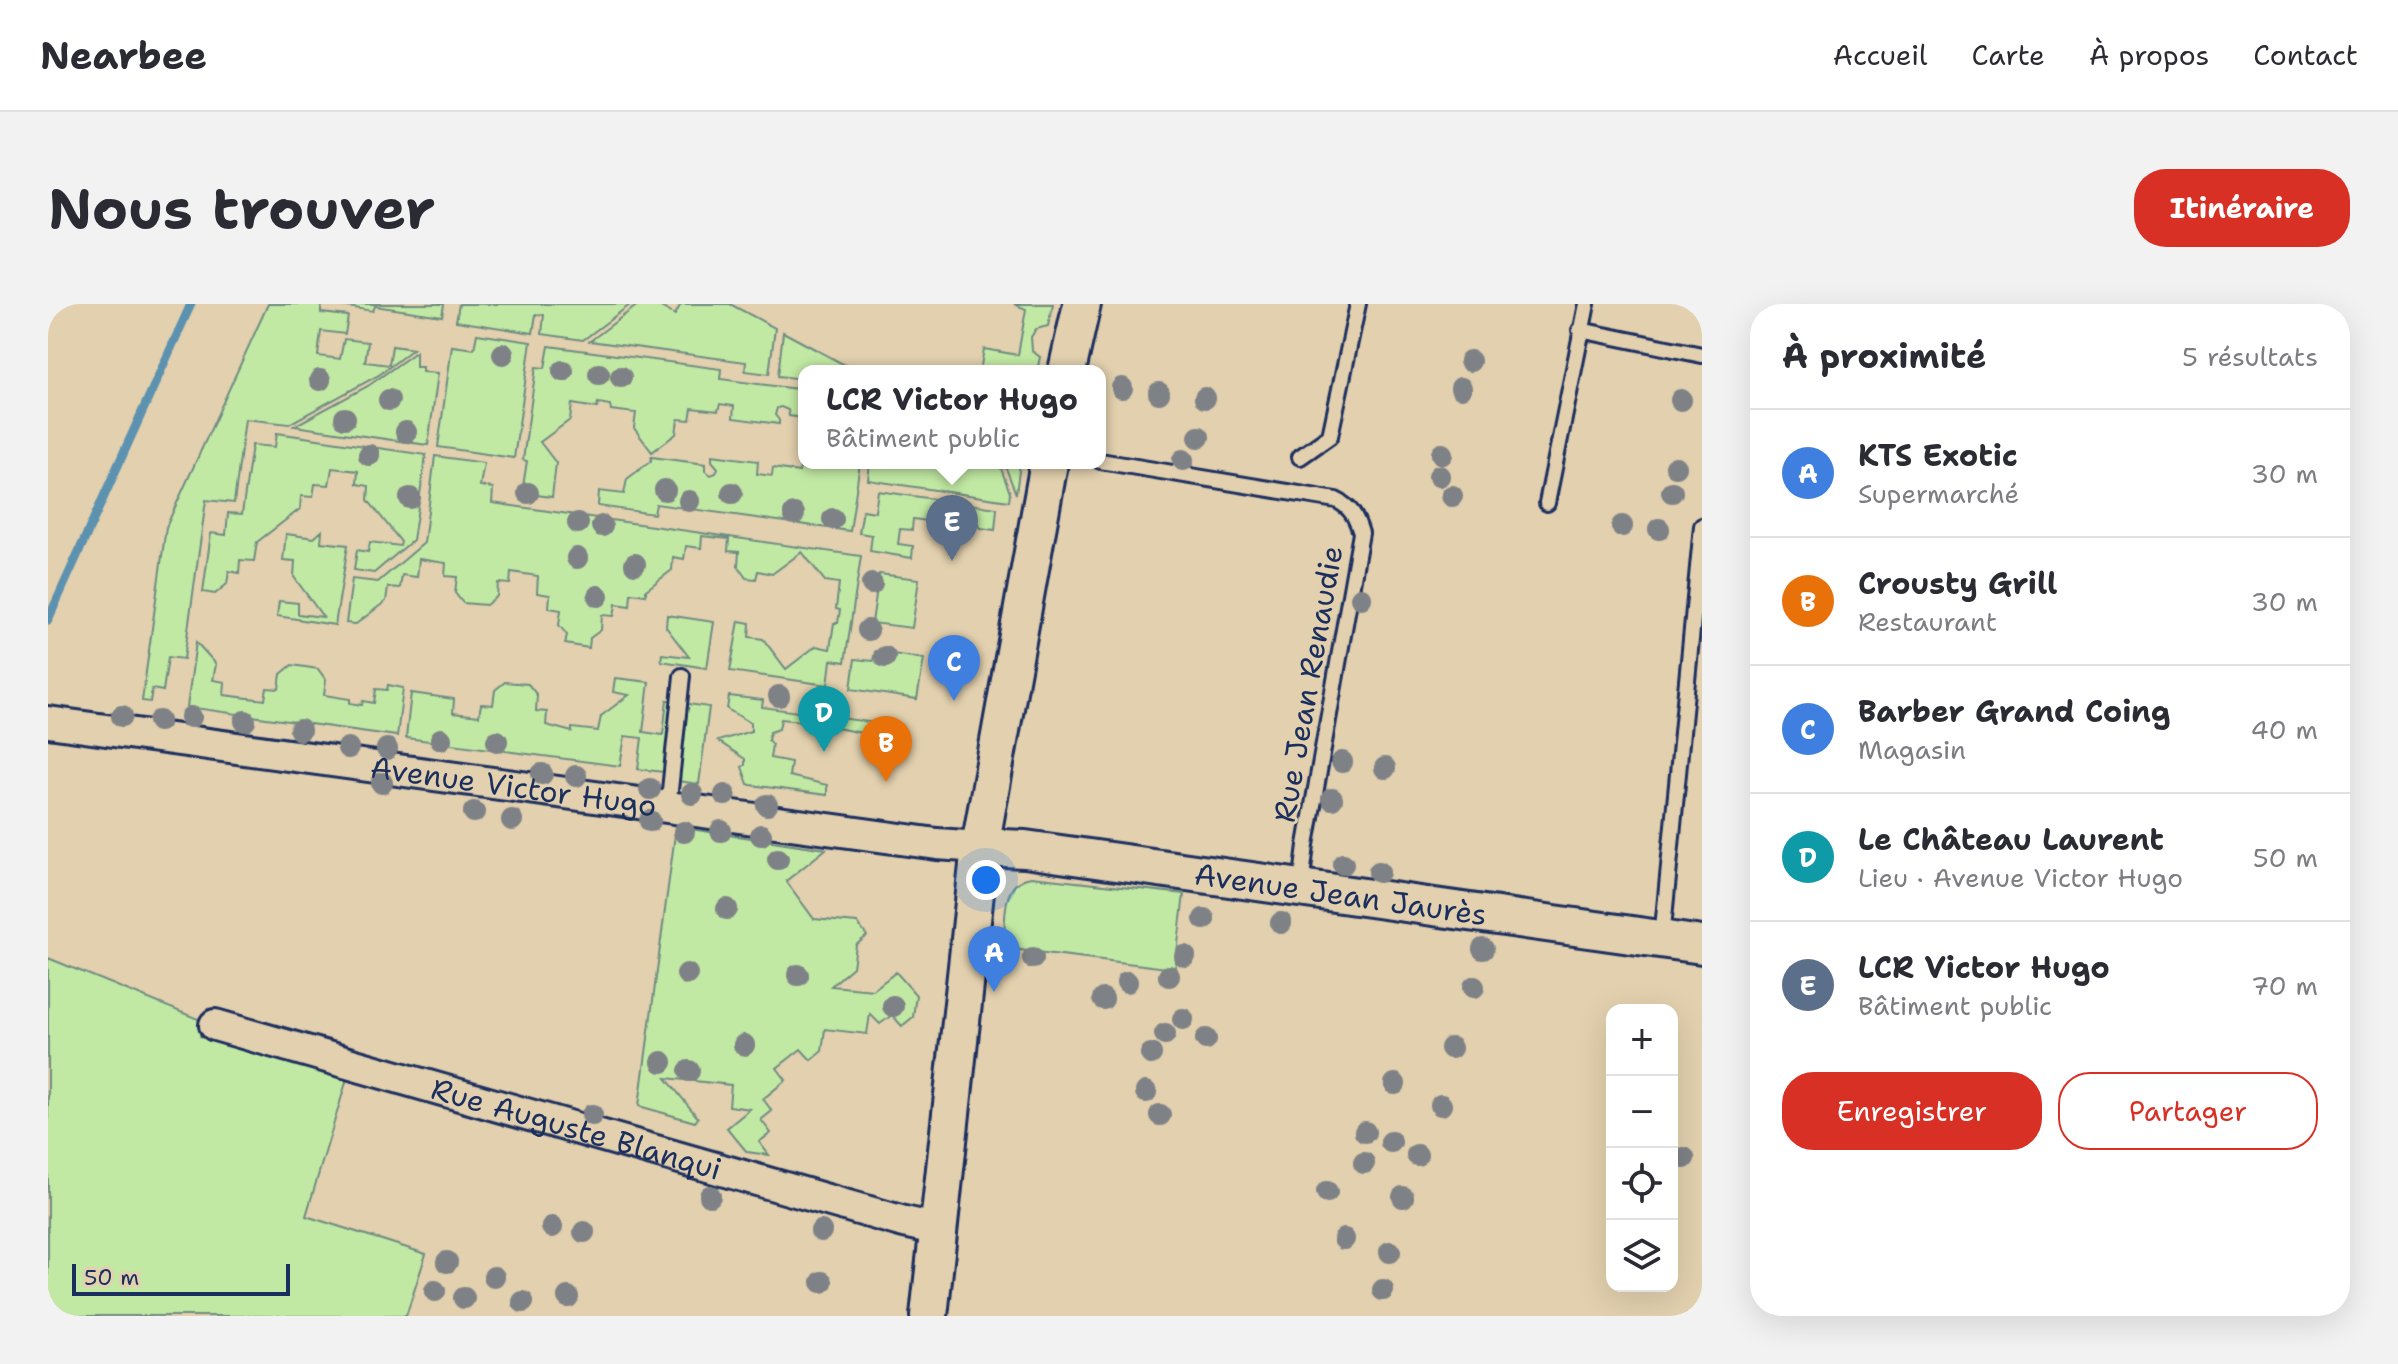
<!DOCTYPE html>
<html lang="fr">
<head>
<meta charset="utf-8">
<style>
	:root { --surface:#fff; --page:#f2f2f3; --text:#2b2b33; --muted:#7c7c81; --line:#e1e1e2; --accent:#d93025 }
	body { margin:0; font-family:"Shantell Sans",sans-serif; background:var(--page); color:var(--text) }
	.controls { position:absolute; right:24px; bottom:24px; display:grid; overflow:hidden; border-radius:16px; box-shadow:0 8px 32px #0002 }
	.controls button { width:72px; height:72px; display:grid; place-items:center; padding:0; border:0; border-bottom:2px solid var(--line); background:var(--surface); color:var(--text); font:40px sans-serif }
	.scale { position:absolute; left:24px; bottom:20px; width:218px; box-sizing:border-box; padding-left:8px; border:4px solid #1b2f5e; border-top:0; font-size:22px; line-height:28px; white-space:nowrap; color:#1b2f5e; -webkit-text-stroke:6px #e2d0ae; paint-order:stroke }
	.you { position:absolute; left:938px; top:576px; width:28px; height:28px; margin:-20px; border:6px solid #fff; border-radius:50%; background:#1a73e8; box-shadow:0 0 0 12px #1a73e833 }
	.badge { display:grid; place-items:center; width:52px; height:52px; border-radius:50%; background:var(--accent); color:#fff; font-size:26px; font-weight:700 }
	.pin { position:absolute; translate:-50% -66px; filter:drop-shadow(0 2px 4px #0008) }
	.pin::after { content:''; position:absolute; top:42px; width:28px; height:24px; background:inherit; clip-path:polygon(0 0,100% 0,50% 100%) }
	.popup { position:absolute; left:750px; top:61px; width:308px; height:104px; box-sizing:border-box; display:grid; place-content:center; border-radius:16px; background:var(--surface); filter:drop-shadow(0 2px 6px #0005); font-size:26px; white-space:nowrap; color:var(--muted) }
	.popup b { font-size:30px; color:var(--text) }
	.popup::after { content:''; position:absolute; left:50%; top:100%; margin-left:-16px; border:16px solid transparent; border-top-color:var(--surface) }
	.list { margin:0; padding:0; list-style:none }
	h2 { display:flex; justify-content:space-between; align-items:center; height:104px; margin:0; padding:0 32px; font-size:34px }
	h2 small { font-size:26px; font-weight:400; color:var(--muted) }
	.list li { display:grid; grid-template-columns:52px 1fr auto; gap:24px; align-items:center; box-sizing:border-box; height:128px; padding:0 32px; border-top:2px solid var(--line) }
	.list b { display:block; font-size:30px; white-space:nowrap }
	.list p { margin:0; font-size:26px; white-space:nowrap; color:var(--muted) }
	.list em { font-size:26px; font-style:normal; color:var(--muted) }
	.actions { display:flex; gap:16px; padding:24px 32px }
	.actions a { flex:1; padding:18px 0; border:2px solid var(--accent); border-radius:32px; text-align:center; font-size:28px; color:var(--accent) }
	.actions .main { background:var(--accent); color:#fff }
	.icon { flex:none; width:44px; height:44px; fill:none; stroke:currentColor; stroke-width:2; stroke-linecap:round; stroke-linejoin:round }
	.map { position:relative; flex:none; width:1654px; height:1012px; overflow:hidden; border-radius:32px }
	header { display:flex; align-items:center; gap:48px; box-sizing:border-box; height:112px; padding:0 40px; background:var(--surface); border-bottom:2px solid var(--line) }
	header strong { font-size:38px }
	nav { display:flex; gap:44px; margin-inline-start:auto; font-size:28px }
	.intro { display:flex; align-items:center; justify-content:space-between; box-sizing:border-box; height:192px; padding:0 48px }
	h1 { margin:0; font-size:56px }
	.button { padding:20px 36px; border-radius:32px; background:var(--accent); color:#fff; font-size:28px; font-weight:700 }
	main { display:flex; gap:48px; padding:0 48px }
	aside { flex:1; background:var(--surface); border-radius:32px; box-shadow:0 8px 32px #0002 }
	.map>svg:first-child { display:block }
	.green { fill:#c2e9a4; stroke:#6e8c81; stroke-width:2 }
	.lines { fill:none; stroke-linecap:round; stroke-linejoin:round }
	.stream { stroke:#5c92b0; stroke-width:9 }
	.service-casing { stroke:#1b2f5e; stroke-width:20 }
	.minor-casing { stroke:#1b2f5e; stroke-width:36 }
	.tertiary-casing { stroke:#1b2f5e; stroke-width:42 }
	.service { stroke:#e2d0ae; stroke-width:14 }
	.minor { stroke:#e2d0ae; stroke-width:30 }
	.tertiary { stroke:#e2d0ae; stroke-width:36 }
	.tree { fill:#7e8286 }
	.labels { text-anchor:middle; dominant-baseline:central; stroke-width:6; stroke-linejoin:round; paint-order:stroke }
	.street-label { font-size:30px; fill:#1b2f5e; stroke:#e2d0ae }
</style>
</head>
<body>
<header>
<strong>Nearbee</strong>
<nav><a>Accueil</a><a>Carte</a><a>À propos</a><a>Contact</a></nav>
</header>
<div class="intro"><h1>Nous trouver</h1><a class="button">Itinéraire</a></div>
<main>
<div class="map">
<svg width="1654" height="1012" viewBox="0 0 1654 1012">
	<rect width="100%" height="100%" fill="#e2d0ae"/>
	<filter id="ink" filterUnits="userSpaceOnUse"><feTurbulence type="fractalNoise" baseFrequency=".0125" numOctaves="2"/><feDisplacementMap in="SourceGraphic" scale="16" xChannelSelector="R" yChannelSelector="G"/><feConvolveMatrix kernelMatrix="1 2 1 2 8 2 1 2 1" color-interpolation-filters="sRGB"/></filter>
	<g filter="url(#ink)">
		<path class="green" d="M220,0h53v9l27,3 -3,18 -24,-3 -3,25 22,3 4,-20 24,3 -3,20 24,3 3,-19 21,3 -34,26 -90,49 -44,-5 -11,84 -28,-3 -22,159 -16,-2 -5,34 -11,-2 -2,13 -8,-1 24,-174z
			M281,0h115l-2,12 -67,-10 -2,5z
			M411,0h172l-48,36 -41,-6 2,-19 -8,-1 -3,19 -77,-12z
			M591,0h23l-1,3 14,8 6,-11h49l45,24 -6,46 -24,-3 1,-9 -156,-21z
			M966,0h39l-5,22 -12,3 -5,8 1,14 8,6 -3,14h-57l4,-22 34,6 8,-46z
			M735,28l73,39h-52v8l-26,-3z
			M429,30l54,8 -17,116 -76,-11 14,-101 22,3z
			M501,42l172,23 -1,10 84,11v28l-15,-2 -1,-6 -7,-3 -4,1 -2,7 4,5v4l-46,-6 1,-12 -14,-2 -2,7 -26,-3 -2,12 -12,-1 -2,15 -24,18 -18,-24 2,-15 -25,-3 -1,-5 -12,-2 -1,5 -25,-4 -2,16 -30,22 16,21 -4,34 -30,-4 5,-32 -4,-1 13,-93 9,1z
			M368,48v15h6v5l16,1 -10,72 -134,-19 74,-40z
			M229,129l149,22 -13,85 -39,33 -20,-3 3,-20 11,2 2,-10 30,4 1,-4 -33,-42 1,-14 -12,-2 1,-13 -26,-3 -3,17 -14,-1 -2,13 -12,-1 -1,13 -43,33 -3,19 -14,-1 -1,13 -10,-2 -2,13 -12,10 -12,-2 8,-59 15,2 2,-22 14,1 10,-69 23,2z
			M664,151l46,6 -1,13 15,2 1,-8 26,4 3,-12 2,3h56l-10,68 -194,-27 -2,10 -56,-8 1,-15 25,3 3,-15 24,-18v-4l54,7v7l6,4 5,-2 2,-5 -6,-7z
			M387,152l49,7 -4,23 13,2 -1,15 369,53 -16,106 -14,-2 -3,25 -98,-14 9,-50 11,2 -1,14 14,2 23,30 30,-23 14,3 4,-26h4l2,-13 -4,-1 3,-26 -14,-2 -23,-29 -30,22 -14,-3 -2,8 -10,-1 -8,-12 1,-14 -11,-1 1,-12 -27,-3 -1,12 -15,-2 -2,13 -11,-2 -1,13 -26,20v5l-15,-2 -1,13 -14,-2 -2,12 -12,-1 -1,15 -11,8 -1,10 -24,-4 2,-9 -8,-10 2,-15 -12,-2 1,-13 -13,-2 1,-17 -27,-4 -1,12 -12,-1 -1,13 -11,9 -23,-2 -8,-10 2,-16 -12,-1 1,-13 -27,-4 -2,18 -15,-2 -2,13 -12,-1 -2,14 -30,23 -10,-1 6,-44 26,3 46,-39z
			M822,159h129l11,30 -1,8 -141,-21z
			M956,159h16l-4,31z
			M830,187l119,17 -2,22 -14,-2 -18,-23 -11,-2 -25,18 -14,-2 -1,11 -12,-1 -2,15 15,2 -1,12 -42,-7 2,-16 -13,-2 4,-23 12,2z
			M274,227l-1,11 27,3 -13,80 -58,-9 2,-15 19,2v11l25,3 -29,-40 1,-16 -12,-1 3,-26 28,4z
			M831,270l40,5 -7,49 -40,-5z
			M619,311l47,7 -7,46 -46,-7 1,-7 27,3 -23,-30z
			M148,338l20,22 -3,16 12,2 -1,13 41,5 2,-12 12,1 2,-15 11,-9 26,4 8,11 -2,15 26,4v4l12,2 1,-4 11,2 2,-14 11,1 1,-5 15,3 -6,48 -210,-29z
			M827,347l49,8 -7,40 -66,-10 4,-30 18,2z
			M567,374l34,4 -6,50 20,3 4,-35h5l-8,72 -26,-3 4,-31 -17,-2 -5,30 -214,-28 5,-45 43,6 -1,14 26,3 2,-12 12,1 2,-15 10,-8 23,2 9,11 -1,16 11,1 -1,13 26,7v-4l26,3 3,-15 28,-21 -16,-3z
			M681,392l34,4 -1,7 121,17 -2,13 -78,-16 -22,-2 -2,10 -9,3 -2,8 4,5 -2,13 21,4 -2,14 38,9v10l-76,-10 -3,-1 -6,-17 3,-2v-6l-27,-18 33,-10v-8l-24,-14z
			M640,400l21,3 -10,77 -21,-3z
			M628,523l150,22 -40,32 28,38 43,4 10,13 -11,9 -3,22 -22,19 42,4 23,-18 20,23 -3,22 -11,9 -10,-11 -12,9 -10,-10 -3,20 -42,-5 -3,22 -11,9 -10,-11 -24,19 9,12 -23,19 9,12 -11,9 10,13 -12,9 10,13 -22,-3 -20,-24 23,-19 -21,-3 2,-21 -65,-7 32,40 -3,4 -56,-16z
			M983,573l153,17 -9,75 -171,-21c2,-25 -5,-66 27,-71z
			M0,654l155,63 -3,15 147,43 -41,137 120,38 -20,62h-358z"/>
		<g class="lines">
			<path class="stream" d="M0,316l143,-316"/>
			<defs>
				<path id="service" d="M1532,26l122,25
					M1252,153l30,-21 28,-132
					M1052,157l236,39c15,7 20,17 25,33l-55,312 -5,41
					M1499,199l40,-199
					M620,505l14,-133
					M1614,635l40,-413"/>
				<g id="minor">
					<path id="s1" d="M0,418l889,122 43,3"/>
					<path id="s2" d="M167,721l689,197 36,8"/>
				</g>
				<g id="tertiary">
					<path d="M1019,67l15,-67"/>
					<path id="s3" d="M932,543l45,2 677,96"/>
					<path d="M881,1012l51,-469 69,-384"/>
				</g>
			</defs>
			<use href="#service" class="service-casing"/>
			<use href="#minor" class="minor-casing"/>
			<use href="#tertiary" class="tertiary-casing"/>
			<use href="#service" class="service"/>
			<use href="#minor" class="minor"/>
			<use href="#tertiary" class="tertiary"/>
		</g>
		<g class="tree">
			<circle cx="455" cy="50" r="11"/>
			<circle cx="1422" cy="57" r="11"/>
			<circle cx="515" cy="67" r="11"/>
			<circle cx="551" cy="70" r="11"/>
			<circle cx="573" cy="73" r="11"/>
			<circle cx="272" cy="76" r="11"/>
			<circle cx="1074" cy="84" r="11"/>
			<circle cx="1413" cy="84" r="11"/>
			<circle cx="1111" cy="89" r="11"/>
			<circle cx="1157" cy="94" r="11"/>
			<circle cx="341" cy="96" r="11"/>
			<circle cx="1633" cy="96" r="11"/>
			<circle cx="297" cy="114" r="11"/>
			<circle cx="358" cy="128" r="11"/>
			<circle cx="1151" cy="133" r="11"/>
			<circle cx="1394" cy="150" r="11"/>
			<circle cx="321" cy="151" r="11"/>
			<circle cx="1135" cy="156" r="11"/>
			<circle cx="1628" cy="163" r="11"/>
			<circle cx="1391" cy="172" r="11"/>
			<circle cx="617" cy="186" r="11"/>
			<circle cx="1624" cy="188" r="11"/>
			<circle cx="480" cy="189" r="11"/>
			<circle cx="684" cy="189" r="11"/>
			<circle cx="1404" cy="192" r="11"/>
			<circle cx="362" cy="194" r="11"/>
			<circle cx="641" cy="197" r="11"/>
			<circle cx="746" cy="210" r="11"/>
			<circle cx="785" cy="215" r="11"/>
			<circle cx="530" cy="219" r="11"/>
			<circle cx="554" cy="222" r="11"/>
			<circle cx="1574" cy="222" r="11"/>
			<circle cx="1611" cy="225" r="11"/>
			<circle cx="529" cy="254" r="11"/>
			<circle cx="587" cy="260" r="11"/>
			<circle cx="824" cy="280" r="11"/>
			<circle cx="550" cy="292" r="11"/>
			<circle cx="1313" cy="294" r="11"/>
			<circle cx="820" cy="326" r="11"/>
			<circle cx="837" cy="353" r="11"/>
			<circle cx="731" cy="392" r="11"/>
			<circle cx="74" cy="412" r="11"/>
			<circle cx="143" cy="413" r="11"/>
			<circle cx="111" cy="417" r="11"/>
			<circle cx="197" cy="417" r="11"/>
			<circle cx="252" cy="426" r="11"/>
			<circle cx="393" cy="435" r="11"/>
			<circle cx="449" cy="437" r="11"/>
			<circle cx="300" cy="444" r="11"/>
			<circle cx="339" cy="445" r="11"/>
			<circle cx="1294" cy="458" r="11"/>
			<circle cx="1337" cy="464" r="11"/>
			<circle cx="494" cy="470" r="11"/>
			<circle cx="528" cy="472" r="11"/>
			<circle cx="334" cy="479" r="11"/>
			<circle cx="602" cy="485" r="11"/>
			<circle cx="644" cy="490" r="11"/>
			<circle cx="677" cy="491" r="11"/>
			<circle cx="1284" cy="495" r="11"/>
			<circle cx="719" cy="501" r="11"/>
			<circle cx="426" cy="508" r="11"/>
			<circle cx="464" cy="516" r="11"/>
			<circle cx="602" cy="517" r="11"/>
			<circle cx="673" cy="527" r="11"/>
			<circle cx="636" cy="528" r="11"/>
			<circle cx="713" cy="531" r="11"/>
			<circle cx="730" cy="555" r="11"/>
			<circle cx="1295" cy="560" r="11"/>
			<circle cx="1331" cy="568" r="11"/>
			<circle cx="679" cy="605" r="11"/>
			<circle cx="1156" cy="615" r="11"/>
			<circle cx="1233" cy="619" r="11"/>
			<circle cx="1435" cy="645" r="11"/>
			<circle cx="1137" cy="652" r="11"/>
			<circle cx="985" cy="654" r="11"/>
			<circle cx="639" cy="670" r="11"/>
			<circle cx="750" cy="671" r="11"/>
			<circle cx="1121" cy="672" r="11"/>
			<circle cx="1079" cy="678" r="11"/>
			<circle cx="1426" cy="683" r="11"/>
			<circle cx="1055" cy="695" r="11"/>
			<circle cx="845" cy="702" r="11"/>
			<circle cx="1135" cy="715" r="11"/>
			<circle cx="1117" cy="730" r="11"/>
			<circle cx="1158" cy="735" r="11"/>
			<circle cx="696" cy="741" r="11"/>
			<circle cx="1403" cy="744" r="11"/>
			<circle cx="1103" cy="750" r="11"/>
			<circle cx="614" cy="758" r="11"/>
			<circle cx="641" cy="767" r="11"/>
			<circle cx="1347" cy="780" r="11"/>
			<circle cx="1098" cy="788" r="11"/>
			<circle cx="1393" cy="801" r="11"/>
			<circle cx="544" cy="811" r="11"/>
			<circle cx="1112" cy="811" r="11"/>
			<circle cx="1317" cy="828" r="11"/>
			<circle cx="1343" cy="838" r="11"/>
			<circle cx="1369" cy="851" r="11"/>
			<circle cx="1636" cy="854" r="11"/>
			<circle cx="1316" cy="859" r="11"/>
			<circle cx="1279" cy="888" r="11"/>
			<circle cx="662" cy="892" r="11"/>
			<circle cx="1355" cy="893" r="11"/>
			<circle cx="504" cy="923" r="11"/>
			<circle cx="773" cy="927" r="11"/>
			<circle cx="536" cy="928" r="11"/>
			<circle cx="1296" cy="935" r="11"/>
			<circle cx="1342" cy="948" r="11"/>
			<circle cx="399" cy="958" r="11"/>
			<circle cx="446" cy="973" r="11"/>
			<circle cx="774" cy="978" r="11"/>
			<circle cx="1335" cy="986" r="11"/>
			<circle cx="387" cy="987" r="11"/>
			<circle cx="520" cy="993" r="11"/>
			<circle cx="416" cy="994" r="11"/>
			<circle cx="475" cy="998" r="11"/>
		</g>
	</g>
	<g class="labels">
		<g class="street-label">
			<text transform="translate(1260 380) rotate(-80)">Rue Jean Renaudie</text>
			<text stroke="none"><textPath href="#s1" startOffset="470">Avenue Victor Hugo</textPath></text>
			<text stroke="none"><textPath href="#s3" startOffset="364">Avenue Jean Jaurès</textPath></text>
			<text stroke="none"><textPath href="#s2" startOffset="376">Rue Auguste Blanqui</textPath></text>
		</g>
	</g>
</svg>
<div class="controls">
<button>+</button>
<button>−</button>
<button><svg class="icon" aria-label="locate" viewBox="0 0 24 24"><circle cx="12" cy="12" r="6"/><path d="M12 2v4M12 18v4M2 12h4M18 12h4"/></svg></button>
<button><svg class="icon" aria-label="layers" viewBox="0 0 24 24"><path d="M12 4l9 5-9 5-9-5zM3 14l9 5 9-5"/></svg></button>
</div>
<div class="scale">50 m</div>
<div class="you"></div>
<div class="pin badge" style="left:946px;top:688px;background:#3f7fe0">A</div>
<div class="pin badge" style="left:838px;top:478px;background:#e8710a">B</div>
<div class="pin badge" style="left:906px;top:397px;background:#3f7fe0">C</div>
<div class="pin badge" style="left:776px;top:448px;background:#0f9aa8">D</div>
<div class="pin badge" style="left:904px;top:257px;background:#5c6f8a">E</div>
<div class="popup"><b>LCR Victor Hugo</b>Bâtiment public</div>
</div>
<aside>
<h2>À proximité<small>5 résultats</small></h2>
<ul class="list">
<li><span class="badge" style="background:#3f7fe0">A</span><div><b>KTS Exotic</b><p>Supermarché</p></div><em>30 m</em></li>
<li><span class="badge" style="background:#e8710a">B</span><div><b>Crousty Grill</b><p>Restaurant</p></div><em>30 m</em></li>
<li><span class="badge" style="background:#3f7fe0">C</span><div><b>Barber Grand Coing</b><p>Magasin</p></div><em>40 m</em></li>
<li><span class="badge" style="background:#0f9aa8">D</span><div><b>Le Château Laurent</b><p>Lieu · Avenue Victor Hugo</p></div><em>50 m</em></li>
<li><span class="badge" style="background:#5c6f8a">E</span><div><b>LCR Victor Hugo</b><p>Bâtiment public</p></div><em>70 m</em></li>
</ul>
<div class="actions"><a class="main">Enregistrer</a><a>Partager</a></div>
</aside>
</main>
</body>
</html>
